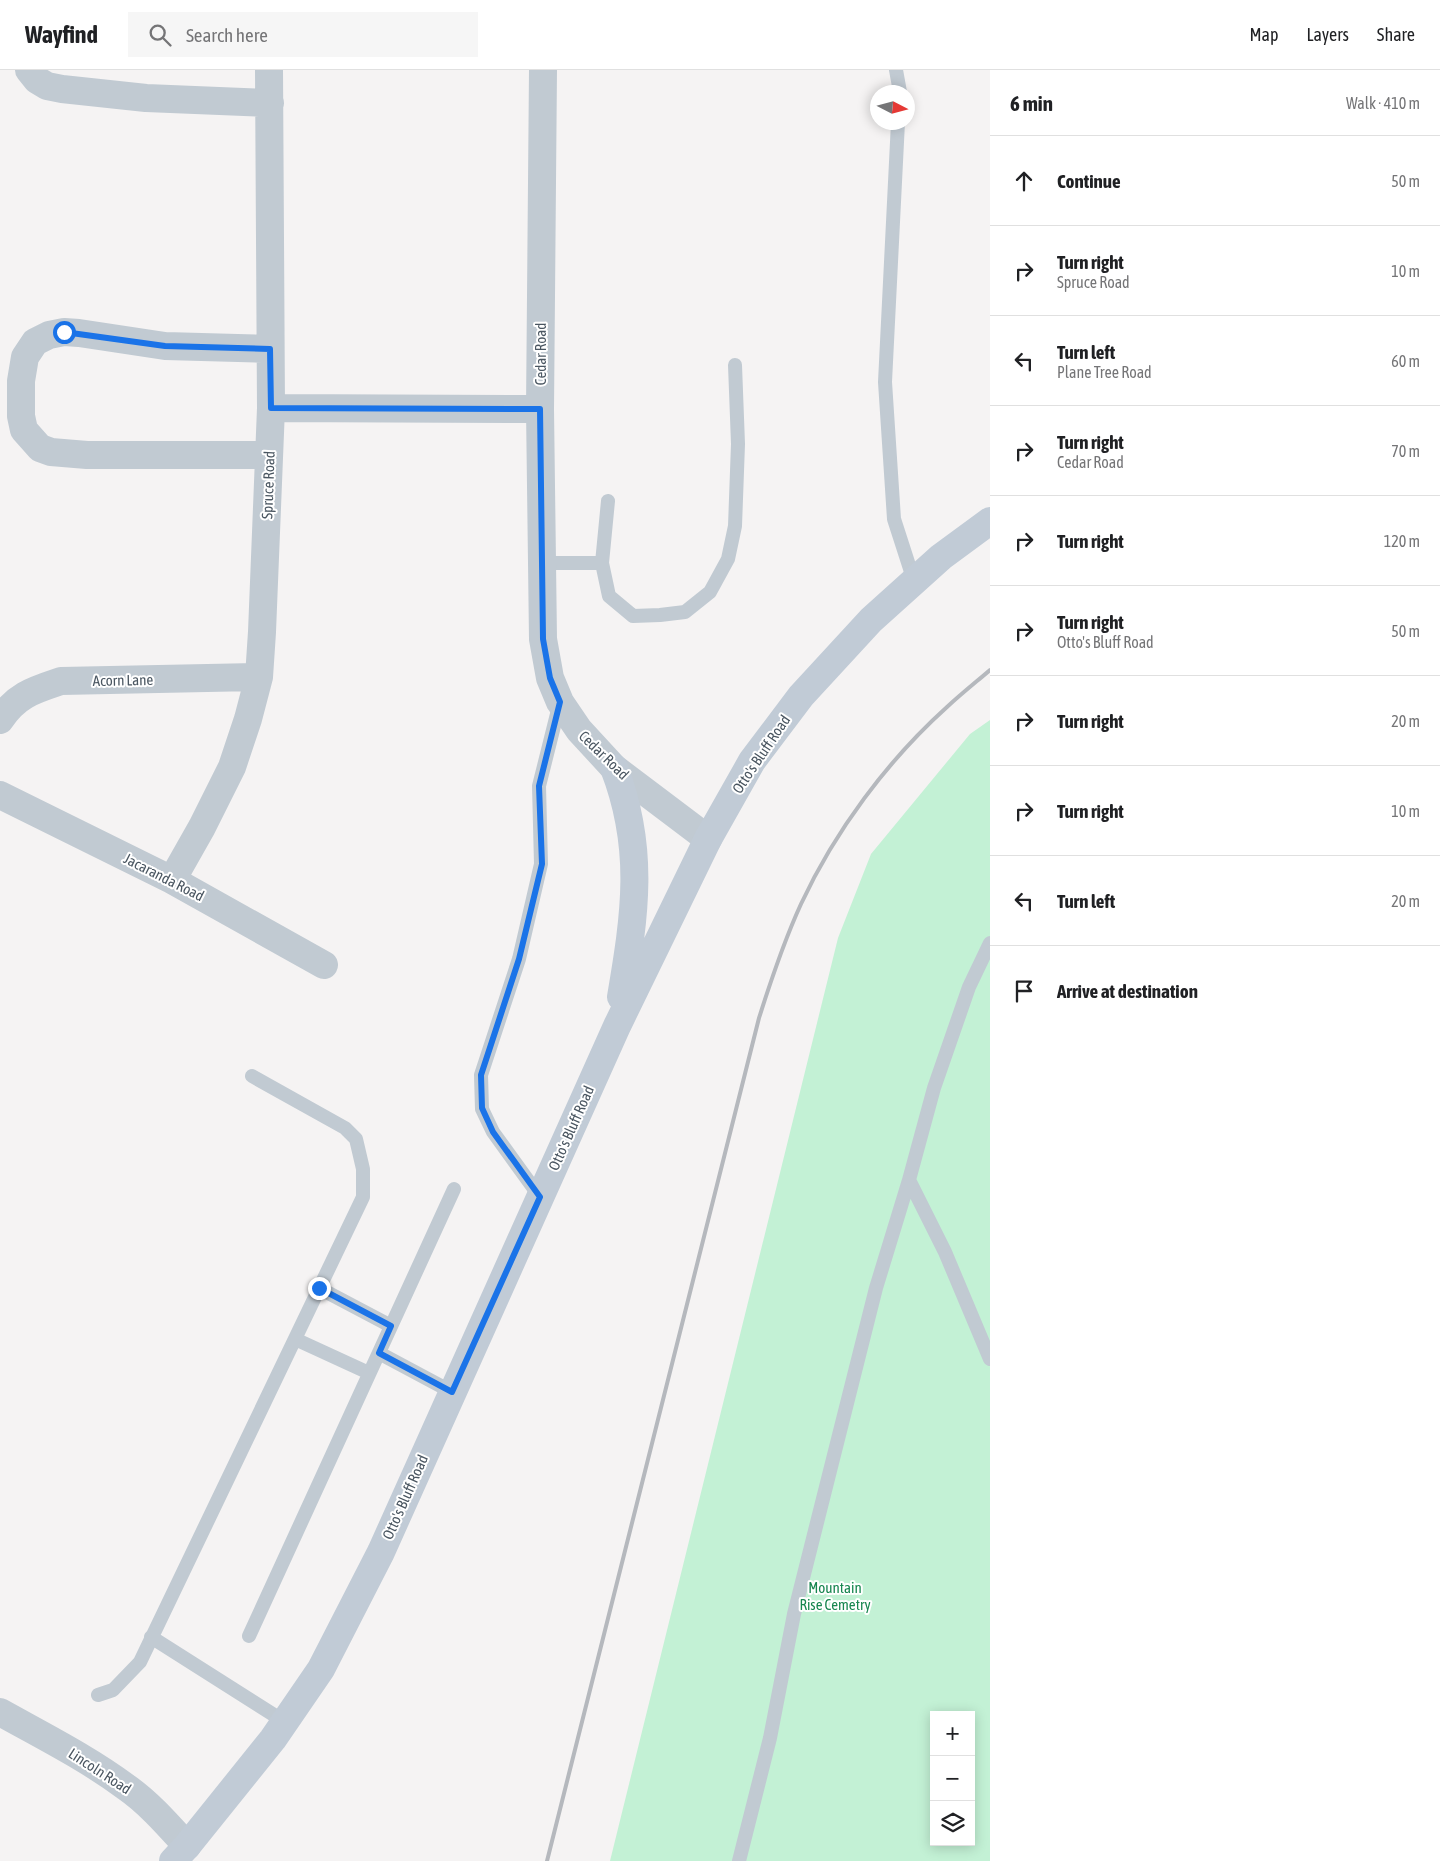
<!DOCTYPE html>
<html lang="en">
<head>
<meta charset="utf-8">
<style>
	:root { --surface:#fff; --page:#f6f6f6; --text:#202124; --muted:#757577; --line:#e0e0e0 }
	body { margin:0; font-family:"Asap Condensed",sans-serif; background:var(--page); color:var(--text) }
	.controls { position:absolute; right:15px; bottom:15px; display:grid; overflow:hidden; border-radius:0px; box-shadow:0 2px 12px #0003 }
	.controls button { width:45px; height:45px; display:grid; place-items:center; padding:0; border:0; border-bottom:1px solid var(--line); background:var(--surface); color:var(--text); font:25px sans-serif }
	.compass { position:absolute; left:870px; top:15px; width:45px; height:45px; border-radius:50%; background:var(--surface); box-shadow:0 2px 12px #0003; rotate:96deg }
	.stop { position:absolute; width:15px; height:15px; margin:-11px; border:4px solid #1a73e8; border-radius:50%; background:#fff }
	.stop.end { background:#1a73e8; border-color:#fff; box-shadow:0 1px 5px #0008 }
	.list { margin:0; padding:0; list-style:none }
	h2 { display:flex; justify-content:space-between; align-items:center; height:65px; margin:0; padding:0 20px; font-size:21px }
	h2 small { font-size:16px; font-weight:400; color:var(--muted) }
	.list li { display:grid; grid-template-columns:32px 1fr auto; gap:15px; align-items:center; box-sizing:border-box; height:90px; padding:0 20px; border-top:1px solid var(--line) }
	.list b { display:block; font-size:19px; white-space:nowrap }
	.list p { margin:0; font-size:16px; white-space:nowrap; color:var(--muted) }
	.list em { font-size:16px; font-style:normal; color:var(--muted) }
	.icon { flex:none; width:28px; height:28px; fill:none; stroke:currentColor; stroke-width:2; stroke-linecap:round; stroke-linejoin:round }
	.map { position:relative; flex:none; width:990px; height:1791px; overflow:hidden }
	header { display:flex; align-items:center; gap:30px; box-sizing:border-box; height:70px; padding:0 25px; background:var(--surface); border-bottom:1px solid var(--line) }
	header strong { font-size:24px }
	nav { display:flex; gap:28px; margin-inline-start:auto; font-size:18px }
	.search { width:350px; height:45px; background:var(--page); display:flex; align-items:center; gap:12px; box-sizing:border-box; padding:0 18px; border-radius:0px; color:var(--muted); font-size:19px }
	main { display:flex }
	aside { flex:1; background:var(--surface) }
	.map>svg:first-child { display:block }
	.green { fill:#c3f1d5; fill-rule:evenodd }
	.lines { fill:none; stroke-linecap:round; stroke-linejoin:round }
	.service { stroke:#c1cad2; stroke-width:14 }
	.minor { stroke:#c1cad2; stroke-width:28 }
	.secondary { stroke:#c1cbd6; stroke-width:28 }
	.rail { stroke:#b5b8bd; stroke-width:4 }
	.route { stroke:#1a73e8; stroke-width:6 }
	.labels { text-anchor:middle; dominant-baseline:central; stroke-width:4; stroke-linejoin:round; paint-order:stroke }
	.street-label { font-size:15px; fill:#4a5661; stroke:#fff }
	.park-label { font-size:15px; fill:#17864f; stroke:#fff }
</style>
</head>
<body>
<header>
<strong>Wayfind</strong>
<div class="search"><svg class="icon" aria-label="search" viewBox="0 0 24 24"><circle cx="10" cy="10" r="6"/><path d="M15 15l6 6"/></svg>Search here</div>
<nav><a>Map</a><a>Layers</a><a>Share</a></nav>
</header>
<main>
<div class="map">
<svg width="990" height="1791" viewBox="0 0 990 1791">
	<rect width="100%" height="100%" fill="#f5f3f3"/>
	<path class="green" d="M990,650v1141h-380l228,-923 33,-84 99,-120zM934,1645h37v127h-37z"/>
	<g class="lines">
		<path class="service" d="M896,0l4,22
			M898,52l-13,260 9,137 20,62
			M608,431l-6,62 7,33 24,20 27,-1 25,-3 25,-20 18,-33 7,-33 3,-82 -3,-79
			M542,493h60
			M909,1110l36,72 45,107
			M540,1127l-47,-65 -11,-23 -1,-34 38,-116 22,-95 -2,-78 21,-84
			M319,1218l72,38
			M295,1269l74,34
			M379,1283l73,39
			M249,1566l205,-447
			M151,1567l134,85
			M98,1625l15,-5 27,-28 223,-465v-28l-7,-30 -11,-11 -93,-52
			M739,1791l31,-123 24,-124 82,-326 33,-108 25,-92 35,-101 21,-44"/>
		<path class="minor" d="M29,0l8,10 10,6 15,3 84,9 124,5
			M543,0l-3,339 3,230 7,39 10,24 19,28 35,38 94,71
			M271,338l269,1
			M268,385h-181l-36,-3 -11,-4 -16,-18 -3,-14v-35l4,-24 10,-15 14,-7 15,-3 15,1 86,13 105,3
			M0,650c16,-25 34,-30 61,-39l198,-4
			M0,725l172,85 152,85
			M172,810l30,-53 30,-60 16,-48 11,-42 3,-45 9,-224 -2,-338
			M0,1642c43,24 87,46 126,75 23,16 42,38 61,59"/>
		<path class="secondary" d="M614,698c31,80 21,147 7,229
			M173,1791l14,-15 86,-107 48,-70 60,-117 236,-526 91,-187 44,-78 49,-65 70,-76 70,-63 49,-36"/>
		<path class="rail" d="M547,1791l212,-843c12,-38 25,-77 42,-114 34,-73 86,-143 146,-197 14,-13 29,-25 43,-37"/>
	</g>
	<g class="lines">
		<path class="route" d="M64,262l101,14 105,3 1,59 269,1 3,230 7,39 10,24 -21,84 3,78 -23,95 -38,116 1,33 11,24 47,65 -88,195 -73,-39 12,-27 -72,-38"/>
	</g>
	<g class="labels">
		<g class="street-label">
			<text transform="translate(540 284) rotate(-90)">Cedar Road</text>
			<text transform="translate(268 415) rotate(-88)">Spruce Road</text>
			<text transform="translate(123 610) rotate(-1)">Acorn Lane</text>
			<text transform="translate(761 684) rotate(-56)">Otto's Bluff Road</text>
			<text transform="translate(604 685) rotate(44)">Cedar Road</text>
			<text transform="translate(164 807) rotate(27)">Jacaranda Road</text>
			<text transform="translate(571 1058) rotate(-66)">Otto's Bluff Road</text>
			<text transform="translate(405 1427) rotate(-66)">Otto's Bluff Road</text>
			<text transform="translate(100 1701) rotate(33)">Lincoln Road</text>
		</g>
		<g class="park-label">
			<text x="835" y="1517">Mountain<tspan x="835" dy="17">Rise Cemetry</tspan></text>
		</g>
	</g>
</svg>
<div class="controls">
<button>+</button>
<button>−</button>
<button><svg class="icon" aria-label="layers" viewBox="0 0 24 24"><path d="M12 4l9 5-9 5-9-5zM3 14l9 5 9-5"/></svg></button>
</div>
<svg class="compass" viewBox="-18 -18 36 36"><path d="M0-13l5 13h-10z" fill="#e53935"/><path d="M0 13l5-13h-10z" fill="#757577"/></svg>
<div class="stop" style="left:64px;top:262px"></div>
<div class="stop end" style="left:319px;top:1218px"></div>
</div>
<aside>
<h2>6 min<small>Walk · 410 m</small></h2>
<ul class="list">
<li><svg class="icon" aria-label="ahead" viewBox="0 0 24 24"><path d="M12 20V5M6 11l6-6 6 6"/></svg><div><b>Continue</b></div><em>50 m</em></li>
<li><svg class="icon" aria-label="right" viewBox="0 0 24 24"><path d="M7 20v-9h11M14 6l5 5-5 5"/></svg><div><b>Turn right</b><p>Spruce Road</p></div><em>10 m</em></li>
<li><svg class="icon" aria-label="left" viewBox="0 0 24 24"><path d="M17 20v-9H6M10 6l-5 5 5 5"/></svg><div><b>Turn left</b><p>Plane Tree Road</p></div><em>60 m</em></li>
<li><svg class="icon" aria-label="right" viewBox="0 0 24 24"><path d="M7 20v-9h11M14 6l5 5-5 5"/></svg><div><b>Turn right</b><p>Cedar Road</p></div><em>70 m</em></li>
<li><svg class="icon" aria-label="right" viewBox="0 0 24 24"><path d="M7 20v-9h11M14 6l5 5-5 5"/></svg><div><b>Turn right</b></div><em>120 m</em></li>
<li><svg class="icon" aria-label="right" viewBox="0 0 24 24"><path d="M7 20v-9h11M14 6l5 5-5 5"/></svg><div><b>Turn right</b><p>Otto's Bluff Road</p></div><em>50 m</em></li>
<li><svg class="icon" aria-label="right" viewBox="0 0 24 24"><path d="M7 20v-9h11M14 6l5 5-5 5"/></svg><div><b>Turn right</b></div><em>20 m</em></li>
<li><svg class="icon" aria-label="right" viewBox="0 0 24 24"><path d="M7 20v-9h11M14 6l5 5-5 5"/></svg><div><b>Turn right</b></div><em>10 m</em></li>
<li><svg class="icon" aria-label="left" viewBox="0 0 24 24"><path d="M17 20v-9H6M10 6l-5 5 5 5"/></svg><div><b>Turn left</b></div><em>20 m</em></li>
<li><svg class="icon" aria-label="arrive" viewBox="0 0 24 24"><path d="M6 21V4h12l-3 4 3 4H6"/></svg><div><b>Arrive at destination</b></div></li>
</ul>
</aside>
</main>
</body>
</html>
